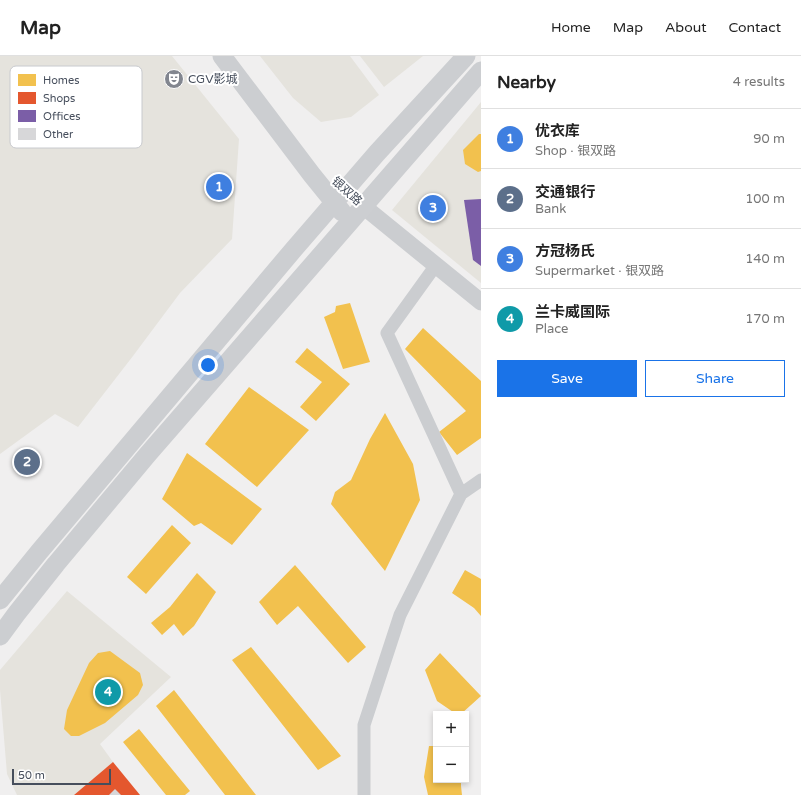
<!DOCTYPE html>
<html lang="en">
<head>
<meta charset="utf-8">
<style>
	:root { --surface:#fff; --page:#f2f2f2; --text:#222; --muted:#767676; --line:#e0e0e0; --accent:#1a73e8 }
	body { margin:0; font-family:"Varela Round","Noto Sans SC",sans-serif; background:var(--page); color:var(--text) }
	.controls { position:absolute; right:12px; bottom:12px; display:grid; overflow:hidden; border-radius:0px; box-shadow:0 2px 6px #0003 }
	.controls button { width:36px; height:36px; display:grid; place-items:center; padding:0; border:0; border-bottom:1px solid var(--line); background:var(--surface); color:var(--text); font:20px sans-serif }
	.scale { position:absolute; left:12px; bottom:10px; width:99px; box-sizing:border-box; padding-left:4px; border:2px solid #464e5c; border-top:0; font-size:11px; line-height:14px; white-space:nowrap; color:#464e5c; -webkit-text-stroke:3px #fff; paint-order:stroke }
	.you { position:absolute; left:208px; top:309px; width:14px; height:14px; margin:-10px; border:3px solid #fff; border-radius:50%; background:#1a73e8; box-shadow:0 0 0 6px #1a73e833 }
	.badge { display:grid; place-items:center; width:26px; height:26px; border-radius:50%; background:var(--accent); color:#fff; font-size:13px; font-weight:700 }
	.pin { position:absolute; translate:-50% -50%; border:2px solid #fff; box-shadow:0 1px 4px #0006 }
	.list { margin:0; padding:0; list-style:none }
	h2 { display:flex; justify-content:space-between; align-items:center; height:52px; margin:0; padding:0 16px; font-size:17px }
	h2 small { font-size:13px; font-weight:400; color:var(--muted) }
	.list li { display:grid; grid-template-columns:26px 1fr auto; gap:12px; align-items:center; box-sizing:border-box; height:60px; padding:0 16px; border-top:1px solid var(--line) }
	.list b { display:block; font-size:15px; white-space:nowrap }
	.list p { margin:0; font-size:13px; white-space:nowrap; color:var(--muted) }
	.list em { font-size:13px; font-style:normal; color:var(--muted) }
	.actions { display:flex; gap:8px; padding:12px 16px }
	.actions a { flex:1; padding:9px 0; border:1px solid var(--accent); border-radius:0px; text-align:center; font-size:14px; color:var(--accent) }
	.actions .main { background:var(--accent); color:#fff }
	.map { position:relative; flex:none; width:481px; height:739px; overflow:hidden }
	header { display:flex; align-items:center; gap:24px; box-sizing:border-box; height:56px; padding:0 20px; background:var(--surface); border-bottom:1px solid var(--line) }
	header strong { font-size:19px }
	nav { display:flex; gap:22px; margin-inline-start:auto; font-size:14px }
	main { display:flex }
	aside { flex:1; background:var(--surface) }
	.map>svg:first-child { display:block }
	.commercial { fill:#e5e3dd }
	.homes { fill:#f2c14e }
	.shops { fill:#e4572e }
	.offices { fill:#7b5ea7 }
	.building { fill:#d7d7d9 }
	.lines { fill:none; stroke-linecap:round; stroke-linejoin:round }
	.minor { stroke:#cbcdd0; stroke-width:13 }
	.tertiary { stroke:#cbcdd0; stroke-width:17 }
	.secondary { stroke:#ccced1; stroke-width:19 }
	.labels { text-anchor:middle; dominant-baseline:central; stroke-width:4; stroke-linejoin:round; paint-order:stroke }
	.poi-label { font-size:12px; fill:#464e5c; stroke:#fff; text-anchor:start }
	.street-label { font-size:12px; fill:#464e5c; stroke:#fff }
	.key { fill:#fff; stroke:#c8cace; stroke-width:1 }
	.key-label { font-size:11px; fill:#464e5c }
</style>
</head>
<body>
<header>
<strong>Map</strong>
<nav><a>Home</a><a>Map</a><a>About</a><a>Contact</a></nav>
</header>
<main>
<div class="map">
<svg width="481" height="739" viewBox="0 0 481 739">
	<rect width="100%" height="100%" fill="#f0efef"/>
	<path class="commercial" d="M0,0h172l67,83 -7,100 -52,54 -47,63 -55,71 -23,-13 -55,40z
		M260,0h90l29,39 -28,22 -30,5 -28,-24z
		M360,0h63l-39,31z
		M481,46v181l-89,-73z
		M67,535l104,86 -71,67 13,18 -39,33h-57l-10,-21 -7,-84v-20z"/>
	<path class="homes" d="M479,78h2v37l-3,1 -13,-8 -2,-14z
		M350,247l20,59 -27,7 -19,-52 11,-5 1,-6z
		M423,272l58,53v57l-24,17 -18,-23 27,-21 -61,-62z
		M307,292l43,36 -34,37 -16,-14 22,-25 -27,-20z
		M249,331l60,43 -52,57 -52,-43z
		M385,357l28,51 7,36 -35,71 -54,-67 4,-12 16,-12 19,-41z
		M187,397l75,56 -30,36 -31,-22 -7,3 -32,-27z
		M172,469l19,18 -45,51 -19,-17z
		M295,509l71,82 -18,16 -50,-57 -21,19 -18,-23z
		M465,514l16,9v37l-7,-8 -22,-15z
		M197,517l19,19 -22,34 -11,10 -9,-12 -12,11 -11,-12 19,-16z
		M251,591l90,109 -23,14 -86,-110z
		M110,595l30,22 3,12 -5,10 -33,28 -26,13h-8l-7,-7 3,-19 22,-47 9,-10z
		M440,597l41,43 -20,18h-5l-19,-13 -12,-31z
		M174,634l82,105h-31l-69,-89z
		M139,673l51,62 -5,4h-19l-43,-53z
		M429,690h7v34h25v6l1,9h-34l-4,-18z"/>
	<path class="shops" d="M113,706l27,33h-66z"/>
	<path class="offices" d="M481,143v67l-8,-6 -9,-60z"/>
	<path class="building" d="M115,733l6,6h-12z"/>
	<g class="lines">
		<path class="minor" d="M436,209l-49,68 74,161
			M364,739v-70l36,-110 61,-121 20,-14"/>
		<path class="tertiary" d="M363,150l118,96"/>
		<path class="secondary" d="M222,0l90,119 30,37
			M0,544l39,-48 255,-303 83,-96 89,-97
			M0,580l17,-23 39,-49 92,-110 333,-383"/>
	</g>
	<defs>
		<symbol id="theatre-disc" viewBox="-11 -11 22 22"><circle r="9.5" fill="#82868f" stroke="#fff"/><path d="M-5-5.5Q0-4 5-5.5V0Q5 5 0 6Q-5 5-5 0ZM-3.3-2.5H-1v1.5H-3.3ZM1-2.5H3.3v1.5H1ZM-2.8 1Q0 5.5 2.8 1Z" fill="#fff"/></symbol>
	</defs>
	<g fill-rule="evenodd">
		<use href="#theatre-disc" x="163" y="12" width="22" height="22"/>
	</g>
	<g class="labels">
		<g class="poi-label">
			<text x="188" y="23">CGV影城</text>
		</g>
		<g class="street-label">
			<text transform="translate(347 135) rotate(42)">银双路</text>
		</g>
	</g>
	<rect x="10" y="10" width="132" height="82" rx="6" class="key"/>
	<rect x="18" y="18" width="18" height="12" fill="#f2c14e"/>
	<rect x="18" y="36" width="18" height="12" fill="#e4572e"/>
	<rect x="18" y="54" width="18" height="12" fill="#7b5ea7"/>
	<rect x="18" y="72" width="18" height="12" fill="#d7d7d9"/>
	<g class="key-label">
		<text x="43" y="28">Homes</text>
		<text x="43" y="46">Shops</text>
		<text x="43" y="64">Offices</text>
		<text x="43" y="82">Other</text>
	</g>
</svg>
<div class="controls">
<button>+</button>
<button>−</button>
</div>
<div class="scale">50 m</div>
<div class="you"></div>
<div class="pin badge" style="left:219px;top:131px;background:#3f7fe0">1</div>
<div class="pin badge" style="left:27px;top:406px;background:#5c6f8a">2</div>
<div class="pin badge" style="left:433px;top:152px;background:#3f7fe0">3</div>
<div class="pin badge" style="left:108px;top:636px;background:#0f9aa8">4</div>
</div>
<aside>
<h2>Nearby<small>4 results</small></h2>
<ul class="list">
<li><span class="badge" style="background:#3f7fe0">1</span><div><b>优衣库</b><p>Shop · 银双路</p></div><em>90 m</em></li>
<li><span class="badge" style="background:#5c6f8a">2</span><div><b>交通银行</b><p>Bank</p></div><em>100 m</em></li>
<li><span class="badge" style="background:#3f7fe0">3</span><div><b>方冠杨氏</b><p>Supermarket · 银双路</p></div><em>140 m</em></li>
<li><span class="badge" style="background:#0f9aa8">4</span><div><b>兰卡威国际</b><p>Place</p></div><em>170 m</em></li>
</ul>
<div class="actions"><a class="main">Save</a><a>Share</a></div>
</aside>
</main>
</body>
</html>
